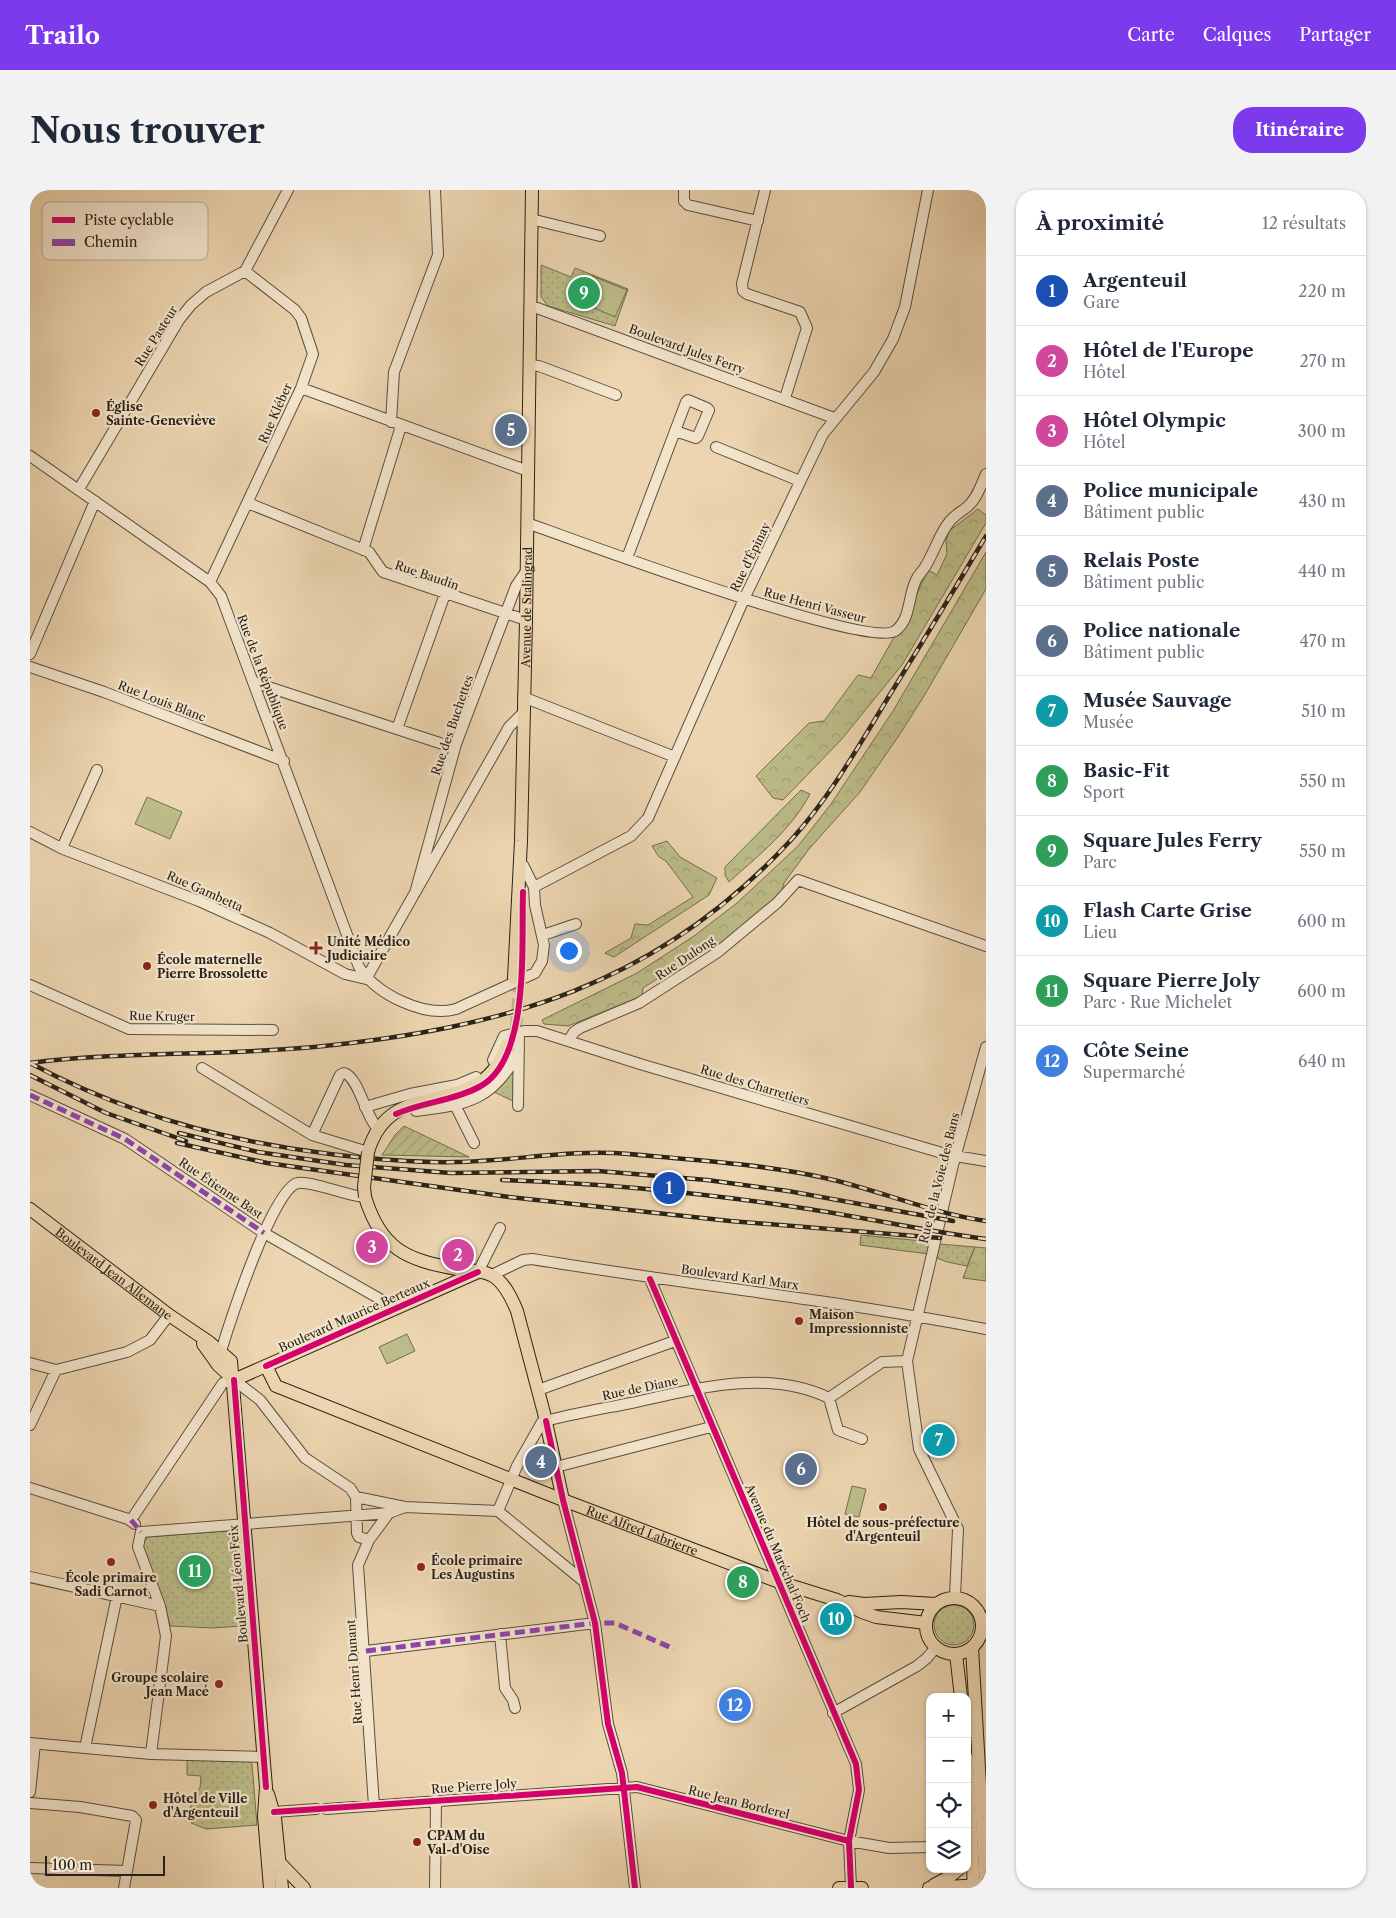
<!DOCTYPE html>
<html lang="fr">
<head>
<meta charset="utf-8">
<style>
	:root { --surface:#fff; --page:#f2f2f3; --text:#1f2937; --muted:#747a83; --line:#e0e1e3; --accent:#7c3aed }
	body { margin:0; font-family:"Libre Caslon Text",serif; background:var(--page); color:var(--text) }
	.controls { position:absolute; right:15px; bottom:15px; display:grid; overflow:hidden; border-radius:10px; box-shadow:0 1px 4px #0004 }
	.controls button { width:45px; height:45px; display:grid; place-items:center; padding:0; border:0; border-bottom:1px solid var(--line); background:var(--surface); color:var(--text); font:25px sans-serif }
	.scale { position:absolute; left:15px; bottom:12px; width:120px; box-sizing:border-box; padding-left:5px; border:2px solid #292218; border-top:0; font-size:14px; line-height:18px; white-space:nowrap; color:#292218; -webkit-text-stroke:4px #f3e4cc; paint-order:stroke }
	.you { position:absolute; left:538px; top:760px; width:18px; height:18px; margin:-12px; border:4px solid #fff; border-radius:50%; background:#1a73e8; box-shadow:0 0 0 8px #1a73e833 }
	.badge { display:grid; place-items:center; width:32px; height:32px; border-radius:50%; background:var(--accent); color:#fff; font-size:16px; font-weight:700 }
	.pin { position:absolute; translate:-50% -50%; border:2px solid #fff; box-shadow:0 1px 5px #0006 }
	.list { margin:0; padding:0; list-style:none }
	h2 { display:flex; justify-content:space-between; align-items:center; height:65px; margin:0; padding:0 20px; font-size:21px }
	h2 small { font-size:16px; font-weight:400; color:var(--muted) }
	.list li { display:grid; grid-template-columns:32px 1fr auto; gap:15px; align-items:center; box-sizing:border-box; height:70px; padding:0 20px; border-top:1px solid var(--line) }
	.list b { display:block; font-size:19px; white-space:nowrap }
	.list p { margin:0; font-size:16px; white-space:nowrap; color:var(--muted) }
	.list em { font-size:16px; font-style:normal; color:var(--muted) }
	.icon { flex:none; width:28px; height:28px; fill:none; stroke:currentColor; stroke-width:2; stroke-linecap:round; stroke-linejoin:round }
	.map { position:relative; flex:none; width:956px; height:1698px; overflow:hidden; border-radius:20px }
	header { display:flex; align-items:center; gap:30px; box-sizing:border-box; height:70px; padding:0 25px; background:var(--accent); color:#fff }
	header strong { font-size:24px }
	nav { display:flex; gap:28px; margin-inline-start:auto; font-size:18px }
	.intro { display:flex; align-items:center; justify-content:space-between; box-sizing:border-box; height:120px; padding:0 30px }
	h1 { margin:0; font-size:35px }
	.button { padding:12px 22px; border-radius:20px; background:var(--accent); color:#fff; font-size:18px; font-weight:700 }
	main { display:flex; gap:30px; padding:0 30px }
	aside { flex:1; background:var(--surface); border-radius:20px; box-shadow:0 1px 4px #0004 }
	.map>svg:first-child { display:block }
	.grass { fill:url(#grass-dots); stroke:#726f50 }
	.forest { fill:url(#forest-crowns); stroke:#726f50 }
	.garden { fill:url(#garden-furrows); stroke:#726f50 }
	.pitch { fill:#bcbc88; stroke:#726f50 }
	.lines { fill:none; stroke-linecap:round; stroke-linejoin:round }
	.major-tunnel { stroke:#c5b192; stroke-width:12; stroke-dasharray:12 6; stroke-linecap:butt }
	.minor-casing { stroke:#5a4f3e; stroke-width:12 }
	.major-casing { stroke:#292218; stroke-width:14 }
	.minor { stroke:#f3e4cc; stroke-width:10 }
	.major { stroke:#ecd5b0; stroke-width:12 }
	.rail-casing { stroke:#292218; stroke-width:4.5 }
	.rail { stroke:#f3e4cc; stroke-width:2.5; stroke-dasharray:8; stroke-linecap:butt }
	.major-bridge-casing { stroke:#292218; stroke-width:14; stroke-linecap:butt }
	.major-bridge { stroke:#ecd5b0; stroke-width:12 }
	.quiet { stroke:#8e44ad; stroke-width:5; stroke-dasharray:10 5; stroke-linecap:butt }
	.cycleway-casing { stroke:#f3e4cc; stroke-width:9 }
	.cycleway { stroke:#d6006c; stroke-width:6 }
	.poi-dot { fill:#8f2418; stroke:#f3e4cc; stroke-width:2 }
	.labels { text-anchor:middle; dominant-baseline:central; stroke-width:4.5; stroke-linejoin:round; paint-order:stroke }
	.street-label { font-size:12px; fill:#292218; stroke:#f3e4cc }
	.poi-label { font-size:12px; font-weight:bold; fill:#292218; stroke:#f3e4cc; text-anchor:start }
	.key { fill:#f3e4cc; stroke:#b6aa96; stroke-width:1 }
	.key-label { font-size:14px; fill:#292218 }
</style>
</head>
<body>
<header>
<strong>Trailo</strong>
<nav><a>Carte</a><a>Calques</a><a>Partager</a></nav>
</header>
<div class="intro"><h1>Nous trouver</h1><a class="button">Itinéraire</a></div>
<main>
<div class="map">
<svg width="956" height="1698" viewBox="0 0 956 1698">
	<defs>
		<pattern id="grass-dots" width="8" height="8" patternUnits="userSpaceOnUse" patternTransform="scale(1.25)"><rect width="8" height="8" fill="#bcbc88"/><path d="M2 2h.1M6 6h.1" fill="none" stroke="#a2a175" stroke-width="1.8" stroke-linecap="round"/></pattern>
		<pattern id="forest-crowns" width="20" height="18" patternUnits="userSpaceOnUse" patternTransform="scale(1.25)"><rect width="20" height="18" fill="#bcbc88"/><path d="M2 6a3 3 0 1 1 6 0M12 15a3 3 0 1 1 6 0" fill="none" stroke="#a2a175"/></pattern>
		<pattern id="garden-furrows" width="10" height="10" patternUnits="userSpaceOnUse" patternTransform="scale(1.25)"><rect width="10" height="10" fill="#bcbc88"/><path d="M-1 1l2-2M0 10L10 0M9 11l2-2" fill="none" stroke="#a2a175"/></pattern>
	</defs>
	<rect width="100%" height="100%" fill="#ecd5b0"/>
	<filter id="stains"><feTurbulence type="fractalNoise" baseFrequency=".004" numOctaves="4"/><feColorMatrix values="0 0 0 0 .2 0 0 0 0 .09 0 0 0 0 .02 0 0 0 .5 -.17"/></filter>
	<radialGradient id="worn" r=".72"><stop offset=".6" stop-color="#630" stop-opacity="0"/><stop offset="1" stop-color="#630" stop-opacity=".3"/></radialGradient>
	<path class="grass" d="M511,75l30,12 4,-9 53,21 -13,37 -67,-20 -7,-9z
		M484,881l1,31 -21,-10z
		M831,1045l71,7 -4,12 -68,-9z
		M909,1054l36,3 -8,19 -20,-4 -10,-4z
		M196,1341l9,8 7,87 -29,2 -43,-2 -4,-17 -24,-62 5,-10z
		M904 1435a20 20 0 1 1 40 0a20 20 0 1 1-40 0Z
		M157,1569l61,2 4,3 5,61 -51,4 -15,-6 6,-9 -7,-6 3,-6 -1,-6 8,-8 1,-12 -14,-1z"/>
	<path class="forest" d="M948,319l8,6v8l-84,142 -61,75 -58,60 -10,-2 -17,-22 53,-53 15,-2 34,-46 13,3 22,-39 19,-26 3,-15 13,-28 9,5 10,-21 -1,-13 3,-10z
		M956,362v37l-62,107 -24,38 -40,58 -51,57 -25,34 -3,10 -64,54 -13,2 -61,39 -1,8 -74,30 -24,-2 -2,-4 95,-47 57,-37 43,-33 61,-57 33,-42 62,-93z
		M771,600l9,4c-19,36 -51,61 -81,88l-4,-7v-8z
		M637,651l13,16 37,21 -8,17 -95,62 -9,-4 26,-15 4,-14 13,1 45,-28 -27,-36 -7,-4 -7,-11z
		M945,1057l11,1v33l-23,-3z"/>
	<path class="garden" d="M374,936l65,31 -87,-2 13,-20z"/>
	<path class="pitch" d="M562,86l35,14 -12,27 -34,-15z
		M117,607l35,15 -12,27 -35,-15z
		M377,1144l8,17 -28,13 -8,-17z
		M822,1296l14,3 -7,28 -14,-3z"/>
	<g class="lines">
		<path class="major-tunnel" d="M481,856l5,-18 4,-53"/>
		<defs>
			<path id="minor" d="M654,0v11l4,4 70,16
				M735,0l-23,94 1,7 4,3 53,18 7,16 -22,70
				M953,0h3
				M501,29l69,17
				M500,118h7l297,110
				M499,175l10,1 77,29
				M271,198l227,83
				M361,232l3,-50 44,-117 -3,-65
				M686,257l84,34
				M0,266l180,126 11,14 138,371c16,27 66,51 97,42l79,-36 7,-12 2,-16 -9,-40 -1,-18 -11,-22
				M49,299l100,-169 12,-15 15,-13 39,-21 43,-81
				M218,313l121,49 14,20 143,48
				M497,333c48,17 340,126 368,108 16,-11 13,-36 21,-51 2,-5 6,-8 9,-13 9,-14 14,-33 25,-46 5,-6 11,-9 17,-14 10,-8 14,-22 19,-33
				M333,360l38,-124
				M597,368l59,-156 2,-2 19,8 2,2 -11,26 -2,2 -21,-7
				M180,392l91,-194 12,-34 -12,-36 -6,-8 -50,-39
				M0,464l65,-153
				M0,477l74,25 180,69
				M223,492l202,66
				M493,507l152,60
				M367,539l48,-135
				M0,642l33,17 136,52 71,32 75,41 21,5
				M32,658l35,-78
				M504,697l97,-51 17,-18 96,-219 79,-165 51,-62 19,-33 12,-32 23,-117
				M385,703l41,-149 49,-129 11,-29 11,-16
				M513,745l33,-11
				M336,789l143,-252 14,-14
				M0,795l99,44 144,1
				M539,850l5,-8 6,-4 59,-25 79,-51 59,-49 21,-23 188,66
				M463,870l11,-24 20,-5h13l103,33 309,91 37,6
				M172,878l110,67
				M0,905l95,44 139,94 123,70 3,8
				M425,915l19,38
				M488,916l1,-73
				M335,917l45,-13 47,-9 19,-8
				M382,917l4,4c51,-6 79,-11 103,-61
				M338,962l-56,-17 28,-60 4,-2c15,4 21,44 35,57
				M448,1082l22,-44
				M462,1085l31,-15 9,-1c151,25 304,41 454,70
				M620,1089l206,485 3,26 -10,51 2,46
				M191,1161c8,-26 52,-164 77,-168 15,-2 49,13 67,14
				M0,1173l26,7 71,-18 23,-12 19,-25
				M508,1200l137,-49
				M799,1208l9,32 24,9
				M0,1235l26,-55
				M526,1277l155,-40
				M0,1298l98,31 7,5
				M326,1307l49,10 93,4 84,69
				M533,1310l32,123 13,101 14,49 13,115
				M468,1321l19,-45 25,-44c29,-8 59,-13 89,-19 64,-14 136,-35 198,-5l53,-36 25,-1
				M101,1330l92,-137 11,-3 26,20 45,58 45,30 6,9 1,36 2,4 10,3
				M111,1342l248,-19 16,-6
				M111,1342l-3,15 22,59 6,30 -15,118
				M0,1387l130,29
				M925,1407l3,-68 -39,-80 -12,-88 46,-196 33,-118
				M470,1444l5,54 8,12 2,8
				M336,1461l229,-28
				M803,1523l84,-47 10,-8 9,-11
				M0,1553l121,11 112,3
				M55,1558l32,-152
				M0,1602l5,-48
				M0,1613l50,4 52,9 4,4 -12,68
				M344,1616l-16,-241 11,-25 20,-27
				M296,1619l311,-22 212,54 40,7 41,-1
				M244,1622l42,-3
				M0,1678l97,3
				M405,1698l1,-88"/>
			<g id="major">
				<path id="s1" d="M484,788l7,-137 5,-221 6,-430"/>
				<path d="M338,962c18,-62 73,-45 112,-70 14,-9 21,-22 27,-37"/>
				<path d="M335,1007c16,52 41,63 92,72 10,1 24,1 34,6 13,6 21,24 26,36l27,102 19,87"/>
				<path id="s2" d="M0,1019l139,106 40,27 22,19 35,426 -2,29 6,72"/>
				<path d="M173,1154l15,21 16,15"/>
				<path id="s3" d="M236,1176l10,20 287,114 216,82 58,18 25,12 14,5 50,6"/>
				<path d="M204,1190l244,-108"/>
				<circle cx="924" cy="1436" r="28"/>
				<path d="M819,1412l15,2 37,-2 35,2"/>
				<path d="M942,1458l14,240"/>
				<path d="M926,1464l5,43"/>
				<path d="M937,1568l7,130"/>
				<path d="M238,1604l7,24 7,70"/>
				<path d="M249,1672l25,26"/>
				<path d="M904,1695l15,-8 10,-8"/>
				<path d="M809,1698h23"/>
				<path d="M899,1698l52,-3"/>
			</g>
		</defs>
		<use href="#minor" class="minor-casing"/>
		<use href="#major" class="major-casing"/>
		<use href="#minor" class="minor"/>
		<use href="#major" class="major"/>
		<defs>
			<path id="rail" d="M0,873c94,-12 190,-7 284,-16 190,-19 343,-61 477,-207 41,-45 71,-100 103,-152 31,-50 62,-101 92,-152
				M0,873c95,51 194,78 300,91 42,5 84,9 127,8 59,-1 113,-13 172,-8 64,6 133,10 196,24 54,12 105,35 161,43
				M0,885l76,38 80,28
				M149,943l79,19 88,13 105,8 147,-2 109,9 81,11 165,30
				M147,953l90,20 242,34 221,24 210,17
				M472,990c100,3 201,13 300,28 61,9 122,23 184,31"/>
		</defs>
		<use href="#rail" class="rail-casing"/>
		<use href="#rail" class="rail"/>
		<defs>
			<path id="major-bridge" d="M335,1007l-1,-10 4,-35"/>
		</defs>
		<use href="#major-bridge" class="major-bridge-casing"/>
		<use href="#major-bridge" class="major-bridge"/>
		<path class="quiet" d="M0,905l95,44 139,94
			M101,1330l10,12
			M336,1461l229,-28h20l59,26"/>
		<defs>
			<path id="cycleway" d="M366,924c27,-12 57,-13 83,-27 52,-26 42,-145 44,-195
				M620,1089l206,485 3,26 -10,51 2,46
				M236,1176l212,-94
				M204,1190l32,407
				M516,1231l17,79 32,123 13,101 14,49 13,115
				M244,1622l363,-25 212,54"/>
		</defs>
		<use href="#cycleway" class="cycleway-casing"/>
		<use href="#cycleway" class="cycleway"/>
	</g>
	<g class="poi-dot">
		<circle cx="66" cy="223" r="5"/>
		<path d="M283.5 750.5h5v5h5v5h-5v5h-5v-5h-5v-5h5z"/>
		<circle cx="117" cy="776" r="5"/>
		<circle cx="769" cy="1131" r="5"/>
		<circle cx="853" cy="1317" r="5"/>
		<circle cx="81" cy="1372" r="5"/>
		<circle cx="391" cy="1377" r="5"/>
		<circle cx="189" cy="1494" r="5"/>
		<circle cx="123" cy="1615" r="5"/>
		<circle cx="387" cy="1652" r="5"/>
	</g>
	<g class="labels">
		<g class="street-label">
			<text transform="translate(126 146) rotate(-58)">Rue Pasteur</text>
			<text transform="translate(657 159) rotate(20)">Boulevard Jules Ferry</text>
			<text transform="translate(245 223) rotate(-66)">Rue Kléber</text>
			<text transform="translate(720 367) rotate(-64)">Rue d'Épinay</text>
			<text transform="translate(397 385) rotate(19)">Rue Baudin</text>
			<text transform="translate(785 415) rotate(15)">Rue Henri Vasseur</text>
			<text stroke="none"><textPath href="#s1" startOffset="371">Avenue de Stalingrad</textPath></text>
			<text transform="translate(233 482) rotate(69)">Rue de la République</text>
			<text transform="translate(132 511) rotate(21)">Rue Louis Blanc</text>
			<text transform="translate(422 535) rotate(-71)">Rue des Buchettes</text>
			<text transform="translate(175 701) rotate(24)">Rue Gambetta</text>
			<text transform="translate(655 768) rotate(-34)">Rue Dulong</text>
			<text transform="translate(132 826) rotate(1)">Rue Kruger</text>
			<text transform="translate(725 895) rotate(17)">Rue des Charretiers</text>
			<text transform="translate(909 988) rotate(-76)">Rue de la Voie des Bans</text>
			<text transform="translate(191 998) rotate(34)">Rue Étienne Bast</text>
			<text stroke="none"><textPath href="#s2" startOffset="106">Boulevard Jean Allemane</textPath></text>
			<text transform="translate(710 1087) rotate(8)">Boulevard Karl Marx</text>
			<text transform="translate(324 1125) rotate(-24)">Boulevard Maurice Berteaux</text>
			<text transform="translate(610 1198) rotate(-12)">Rue de Diane</text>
			<text stroke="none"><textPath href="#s3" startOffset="416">Rue Alfred Labrierre</textPath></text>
			<text transform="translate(748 1363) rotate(67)">Avenue du Maréchal Foch</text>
			<text transform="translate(208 1394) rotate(-95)">Boulevard Léon Feix</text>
			<text transform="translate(324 1482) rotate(-94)">Rue Henri Dunant</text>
			<text transform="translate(444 1596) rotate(-4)">Rue Pierre Joly</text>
			<text transform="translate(709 1612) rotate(14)">Rue Jean Borderel</text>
		</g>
		<g class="poi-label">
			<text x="76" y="216">Église<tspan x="76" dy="14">Sainte-Geneviève</tspan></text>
			<text x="297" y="751">Unité Médico<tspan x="297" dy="14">Judiciaire</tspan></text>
			<text x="127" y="769">École maternelle<tspan x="127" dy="14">Pierre Brossolette</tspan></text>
			<text x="779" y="1124">Maison<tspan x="779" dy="14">Impressionniste</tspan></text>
			<text x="853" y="1332" text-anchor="middle">Hôtel de sous-préfecture<tspan x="853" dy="14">d'Argenteuil</tspan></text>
			<text x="401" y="1370">École primaire<tspan x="401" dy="14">Les Augustins</tspan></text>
			<text x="81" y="1387" text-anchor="middle">École primaire<tspan x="81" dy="14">Sadi Carnot</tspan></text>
			<text x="179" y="1487" text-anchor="end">Groupe scolaire<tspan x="179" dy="14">Jean Macé</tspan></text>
			<text x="133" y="1608">Hôtel de Ville<tspan x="133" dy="14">d'Argenteuil</tspan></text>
			<text x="397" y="1645">CPAM du<tspan x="397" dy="14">Val-d'Oise</tspan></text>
		</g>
	</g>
	<rect x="12" y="12" width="166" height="58" rx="8" class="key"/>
	<rect x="22" y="27" width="23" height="6" fill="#d6006c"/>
	<rect x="22" y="49" width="23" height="7" fill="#8e44ad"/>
	<g class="key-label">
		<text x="54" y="35">Piste cyclable</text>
		<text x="54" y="57">Chemin</text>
	</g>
	<rect width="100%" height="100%" filter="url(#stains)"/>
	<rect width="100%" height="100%" fill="url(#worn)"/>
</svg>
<div class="controls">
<button>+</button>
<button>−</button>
<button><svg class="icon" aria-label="locate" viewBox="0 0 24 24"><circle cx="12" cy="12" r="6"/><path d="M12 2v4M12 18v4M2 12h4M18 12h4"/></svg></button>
<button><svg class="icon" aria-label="layers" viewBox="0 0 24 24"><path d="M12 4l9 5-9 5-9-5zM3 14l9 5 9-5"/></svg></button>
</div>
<div class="scale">100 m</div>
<div class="you"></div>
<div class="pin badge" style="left:639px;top:998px;background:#1a4fb4">1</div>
<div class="pin badge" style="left:428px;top:1065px;background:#d1479c">2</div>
<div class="pin badge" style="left:342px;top:1057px;background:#d1479c">3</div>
<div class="pin badge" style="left:511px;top:1272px;background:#5c6f8a">4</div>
<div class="pin badge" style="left:481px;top:240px;background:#5c6f8a">5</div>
<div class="pin badge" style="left:771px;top:1279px;background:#5c6f8a">6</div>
<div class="pin badge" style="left:909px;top:1250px;background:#0f9aa8">7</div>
<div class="pin badge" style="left:713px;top:1392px;background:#2e9e5b">8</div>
<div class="pin badge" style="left:554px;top:103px;background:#2e9e5b">9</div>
<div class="pin badge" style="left:806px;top:1429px;background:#0f9aa8">10</div>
<div class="pin badge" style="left:165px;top:1381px;background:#2e9e5b">11</div>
<div class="pin badge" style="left:705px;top:1515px;background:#3f7fe0">12</div>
</div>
<aside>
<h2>À proximité<small>12 résultats</small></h2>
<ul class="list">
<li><span class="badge" style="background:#1a4fb4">1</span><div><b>Argenteuil</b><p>Gare</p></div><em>220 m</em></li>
<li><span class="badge" style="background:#d1479c">2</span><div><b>Hôtel de l'Europe</b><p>Hôtel</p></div><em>270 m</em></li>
<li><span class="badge" style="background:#d1479c">3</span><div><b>Hôtel Olympic</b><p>Hôtel</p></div><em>300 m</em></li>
<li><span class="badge" style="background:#5c6f8a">4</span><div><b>Police municipale</b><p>Bâtiment public</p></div><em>430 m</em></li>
<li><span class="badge" style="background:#5c6f8a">5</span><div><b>Relais Poste</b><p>Bâtiment public</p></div><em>440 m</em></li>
<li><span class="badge" style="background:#5c6f8a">6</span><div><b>Police nationale</b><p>Bâtiment public</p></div><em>470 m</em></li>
<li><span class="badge" style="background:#0f9aa8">7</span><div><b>Musée Sauvage</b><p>Musée</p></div><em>510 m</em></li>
<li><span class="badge" style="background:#2e9e5b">8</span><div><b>Basic-Fit</b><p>Sport</p></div><em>550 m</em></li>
<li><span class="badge" style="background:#2e9e5b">9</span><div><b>Square Jules Ferry</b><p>Parc</p></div><em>550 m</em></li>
<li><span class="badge" style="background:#0f9aa8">10</span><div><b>Flash Carte Grise</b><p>Lieu</p></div><em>600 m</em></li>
<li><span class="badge" style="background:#2e9e5b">11</span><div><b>Square Pierre Joly</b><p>Parc · Rue Michelet</p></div><em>600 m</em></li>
<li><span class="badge" style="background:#3f7fe0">12</span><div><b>Côte Seine</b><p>Supermarché</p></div><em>640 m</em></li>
</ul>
</aside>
</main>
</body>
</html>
